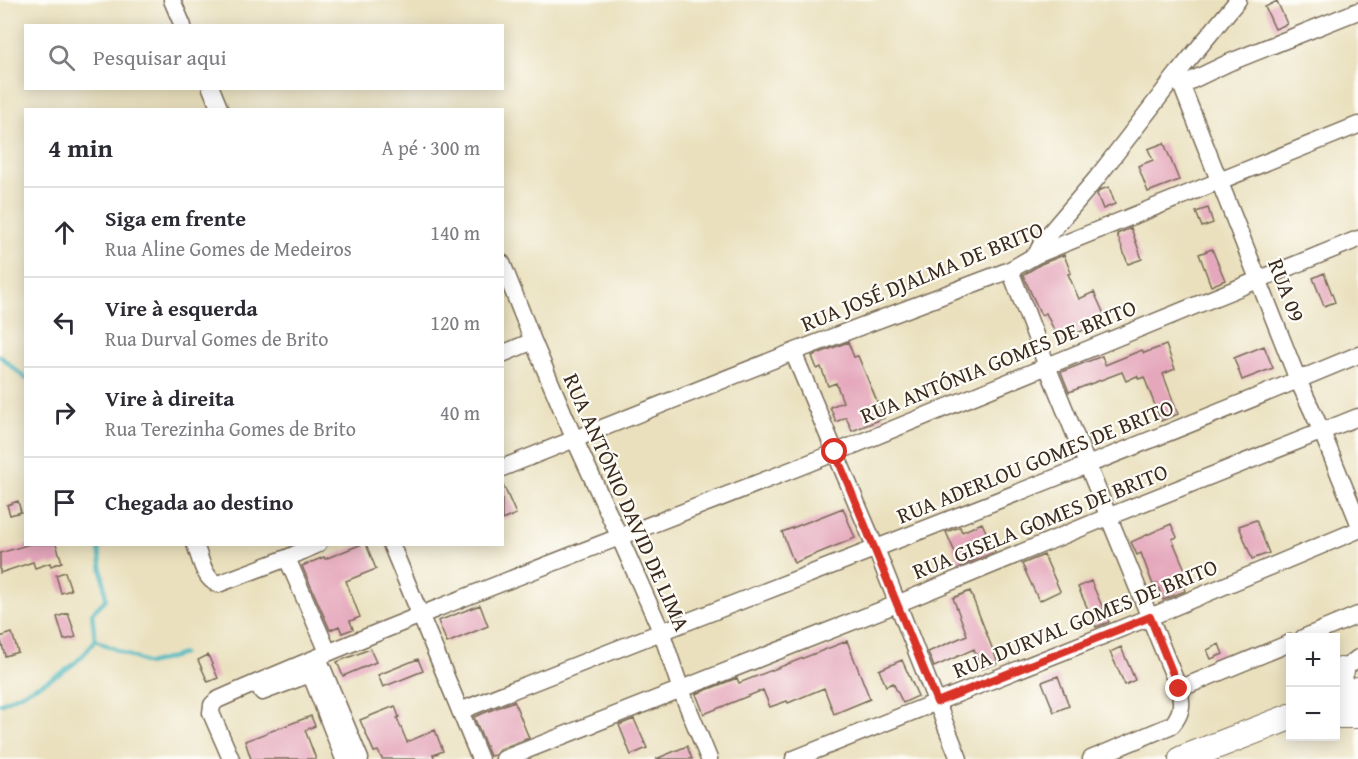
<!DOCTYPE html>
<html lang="pt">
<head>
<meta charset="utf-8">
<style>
	:root { --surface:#fff; --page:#f7f7f7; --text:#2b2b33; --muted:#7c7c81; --line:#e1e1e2 }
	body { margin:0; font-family:"Gentium Book Plus",serif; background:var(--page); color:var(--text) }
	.controls { position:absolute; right:18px; bottom:18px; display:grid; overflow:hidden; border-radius:0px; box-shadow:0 3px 15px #0003 }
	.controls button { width:54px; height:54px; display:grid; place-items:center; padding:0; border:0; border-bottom:2px solid var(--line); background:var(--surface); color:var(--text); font:30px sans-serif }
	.stop { position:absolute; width:18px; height:18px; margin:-14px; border:4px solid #d93025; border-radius:50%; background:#fff }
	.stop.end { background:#d93025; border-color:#fff; box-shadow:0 2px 6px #0008 }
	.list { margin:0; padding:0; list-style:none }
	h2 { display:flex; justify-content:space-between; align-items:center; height:78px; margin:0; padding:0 24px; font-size:26px }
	h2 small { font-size:20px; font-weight:400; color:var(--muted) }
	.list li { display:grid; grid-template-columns:39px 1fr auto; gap:18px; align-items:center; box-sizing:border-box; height:90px; padding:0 24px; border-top:2px solid var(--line) }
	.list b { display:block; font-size:22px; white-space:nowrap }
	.list p { margin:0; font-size:20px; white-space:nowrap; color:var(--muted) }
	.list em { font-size:20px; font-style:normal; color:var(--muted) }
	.icon { flex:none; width:33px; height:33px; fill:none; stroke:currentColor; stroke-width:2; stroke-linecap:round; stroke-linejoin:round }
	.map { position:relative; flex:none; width:1358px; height:759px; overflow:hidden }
	.search { position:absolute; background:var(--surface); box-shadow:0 3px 15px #0003; left:24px; top:24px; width:480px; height:66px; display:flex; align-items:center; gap:15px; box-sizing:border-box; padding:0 21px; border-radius:0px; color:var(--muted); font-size:22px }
	.panel { position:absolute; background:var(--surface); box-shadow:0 3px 15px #0003; left:24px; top:108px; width:480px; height:438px; border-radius:0px }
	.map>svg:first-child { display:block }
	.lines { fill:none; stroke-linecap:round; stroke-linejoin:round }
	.stream { stroke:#48b7bf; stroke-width:4 }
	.building { fill:#e5a7bc }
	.minor-casing { stroke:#786a56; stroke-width:19 }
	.primary-casing { stroke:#786a56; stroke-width:28 }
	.minor { stroke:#fff; stroke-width:16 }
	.primary { stroke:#fff; stroke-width:26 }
	.route { stroke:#d93025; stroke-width:8 }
	.labels { text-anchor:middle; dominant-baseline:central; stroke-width:4.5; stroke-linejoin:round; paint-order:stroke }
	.street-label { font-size:22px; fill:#3b2a1e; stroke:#fdfcf7 }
</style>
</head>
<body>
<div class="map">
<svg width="1358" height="759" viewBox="0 0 1358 759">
	<rect width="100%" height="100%" fill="#fdfcf7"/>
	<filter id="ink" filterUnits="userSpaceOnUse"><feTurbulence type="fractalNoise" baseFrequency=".0167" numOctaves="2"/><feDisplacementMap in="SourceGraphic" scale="12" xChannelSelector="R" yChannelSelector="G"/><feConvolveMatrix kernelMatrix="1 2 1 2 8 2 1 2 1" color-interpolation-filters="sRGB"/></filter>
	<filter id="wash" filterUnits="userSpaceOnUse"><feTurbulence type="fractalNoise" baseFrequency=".008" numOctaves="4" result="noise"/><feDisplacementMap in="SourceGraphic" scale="24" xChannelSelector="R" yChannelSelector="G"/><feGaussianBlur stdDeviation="1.35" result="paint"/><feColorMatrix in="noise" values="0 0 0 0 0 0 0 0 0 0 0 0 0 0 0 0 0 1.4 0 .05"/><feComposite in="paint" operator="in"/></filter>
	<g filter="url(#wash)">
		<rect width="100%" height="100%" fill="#eae0bd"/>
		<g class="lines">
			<path class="stream" d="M0,356l26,23
				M98,544l8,55 -14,14 3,27 53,24 35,-10
				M0,704c35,-19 72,-28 95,-64"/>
		</g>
		<g id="blocks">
			<path class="building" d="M1277,1l10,23 -12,5 -10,-22z
				M1164,143l15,37 -31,12 -10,-26 15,-6 -5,-11z
				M1109,187l6,17 -12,5 -6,-15 3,-4z
				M1208,208l5,15 -11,4 -6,-15z
				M1131,228l11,31 -14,5 -11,-30z
				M1212,249l13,31 -14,6 -12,-32z
				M1064,255l7,18 -3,1 11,25 15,-7 10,22 -16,7 3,6 -32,14 -13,-28 -5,2 -18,-40 18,-11z
				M1324,273l11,29 -11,4 -11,-28z
				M848,342l6,15 4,-1 26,62 -32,13 -6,-14 -10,5 -6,-15 13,-5 -7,-19 -8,3 -7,-19 -4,2 -5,-13z
				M1166,345l9,24 -12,5 15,40 -17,7 -17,-44 -5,2 -2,-3 -11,5 -4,-9 -53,20 -8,-20 41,-16 3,9 37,-15 2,3z
				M1264,346l9,22 -31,12 -8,-22z
				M502,482l14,32 -14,6z
				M18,501l3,11 -11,3 -3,-10z
				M843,508l12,30 -61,25 -12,-31z
				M1256,520l13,33 -17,6 -13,-33z
				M982,523l13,29 -34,14 -15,-34 14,-5 2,5z
				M1171,524l6,13 -5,2 14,33 -7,3 6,16 -22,9 -6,-17 -4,2 -12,-32 -4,2 -6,-13z
				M30,544h26l6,18 -11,4 -1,-3 -15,5 -2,-6 -33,11v-20z
				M362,544h4l10,25 -30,12 14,36 -10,4 3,8 -11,4 -3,-7 -9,4 -28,-64 22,-9 1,2z
				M1044,555l16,36 -21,10 -17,-37z
				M65,572l6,18 -10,3 -5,-18z
				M1091,581l18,41 -13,5 -18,-40z
				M970,591l28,72 -16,6 -8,-20 -40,18 -6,-15 39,-17 -14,-37z
				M480,605l8,21 -41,17 -9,-22z
				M68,613l8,24 -12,3 -7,-23z
				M12,633l6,19 -13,4 -5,-19z
				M847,641l23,58 -36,15 -10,-26 -36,15 -1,-2 -17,6 -7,-17 -59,24 -8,-20 41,-16 2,5z
				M1219,644l4,10 -12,5 -4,-9z
				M1121,647l14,33 -10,5 -15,-33z
				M370,649l6,13 -33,14 -6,-14z
				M208,655l10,23 -10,4 -10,-22z
				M418,659l5,12 -40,16 -5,-12z
				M902,660l16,36 -15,7 -10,-20 -7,3 -7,-16z
				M1058,676l11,30 -15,6 -12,-30z
				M514,701l15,37 -29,11 -5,6 -5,1 -16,-39z
				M395,706l4,11 -2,1 10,24 28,-12 8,21 -10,4 2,4h-53l-4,-8 -4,1 -14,-32z
				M311,716l4,10 -10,4 11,29h-65l-6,-18z
				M634,719l13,29 -16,7 -12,-30z
				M687,746l5,13h-36z"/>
		</g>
	</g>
	<g filter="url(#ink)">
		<use href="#blocks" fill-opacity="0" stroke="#786a56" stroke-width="1.5"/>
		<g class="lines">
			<defs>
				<path id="minor" d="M172,0l11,26
					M1177,74l121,306 24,52 36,89
					M1182,85l46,-22 130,-52
					M211,88l9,22
					M1036,255l7,-14 53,-62 81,-105 61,-74
					M502,263l31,78 41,97 45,98 42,95 20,59 28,69
					M1010,270l37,96 132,323c4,15 3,24 -7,36l-81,34
					M793,352l83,197 83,210
					M502,354l31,-13
					M502,468l291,-116 217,-82 26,-15 322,-130
					M195,544c5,13 9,36 23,40l69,-26 31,-14
					M391,544l89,215
					M287,558l41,94
					M1303,638l55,-23
					M319,660l41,99
					M307,665l37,94
					M1339,679l2,-8 17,-13
					M1179,689l111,-46
					M262,692l61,-23
					M460,711c300,-119 601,-232 898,-356
					M231,759l-20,-46 1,-8 5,-5c204,-89 413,-166 620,-248 174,-70 347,-143 521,-213
					M504,759l393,-155 213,-88 248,-99
					M794,759l356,-142 208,-87"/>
				<path id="primary" d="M1336,677l5,-6
					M1336,699l22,-9
					M1336,715h22
					M1182,759l108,-42"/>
			</defs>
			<use href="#minor" class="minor-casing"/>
			<use href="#primary" class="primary-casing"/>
			<use href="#minor" class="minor"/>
			<use href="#primary" class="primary"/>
		</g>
	</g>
	<g class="lines" filter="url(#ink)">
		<path class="route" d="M835,452l102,250 213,-85 29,72"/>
	</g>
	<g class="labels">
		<g class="street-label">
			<text transform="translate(922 276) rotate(-22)">RUA JOSÉ DJALMA DE BRITO</text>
			<text transform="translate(1287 290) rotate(69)">RUA 09</text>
			<text transform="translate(998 361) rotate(-22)">RUA ANTÓNIA GOMES DE BRITO</text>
			<text transform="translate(1035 461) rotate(-22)">RUA ADERLOU GOMES DE BRITO</text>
			<text transform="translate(627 502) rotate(66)">RUA ANTÓNIO DAVID DE LIMA</text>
			<text transform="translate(1040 521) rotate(-22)">RUA GISELA GOMES DE BRITO</text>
			<text transform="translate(1085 618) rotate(-22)">RUA DURVAL GOMES DE BRITO</text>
		</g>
	</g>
</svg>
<div class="controls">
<button>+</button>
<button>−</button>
</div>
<div class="stop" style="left:835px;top:452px"></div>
<div class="stop end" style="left:1179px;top:689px"></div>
<div class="search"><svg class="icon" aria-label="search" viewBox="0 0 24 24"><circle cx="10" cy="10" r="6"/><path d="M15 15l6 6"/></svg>Pesquisar aqui</div>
<section class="panel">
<h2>4 min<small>A pé · 300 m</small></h2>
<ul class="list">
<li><svg class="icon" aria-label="ahead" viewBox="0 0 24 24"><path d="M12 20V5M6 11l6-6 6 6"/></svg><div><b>Siga em frente</b><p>Rua Aline Gomes de Medeiros</p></div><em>140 m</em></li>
<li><svg class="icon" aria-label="left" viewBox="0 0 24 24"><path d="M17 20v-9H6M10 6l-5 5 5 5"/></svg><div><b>Vire à esquerda</b><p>Rua Durval Gomes de Brito</p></div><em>120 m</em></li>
<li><svg class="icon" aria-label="right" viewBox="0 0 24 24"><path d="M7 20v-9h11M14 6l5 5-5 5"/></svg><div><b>Vire à direita</b><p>Rua Terezinha Gomes de Brito</p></div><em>40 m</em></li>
<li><svg class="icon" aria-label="arrive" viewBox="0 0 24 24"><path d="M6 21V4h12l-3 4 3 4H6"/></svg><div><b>Chegada ao destino</b></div></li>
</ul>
</section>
</div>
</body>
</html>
